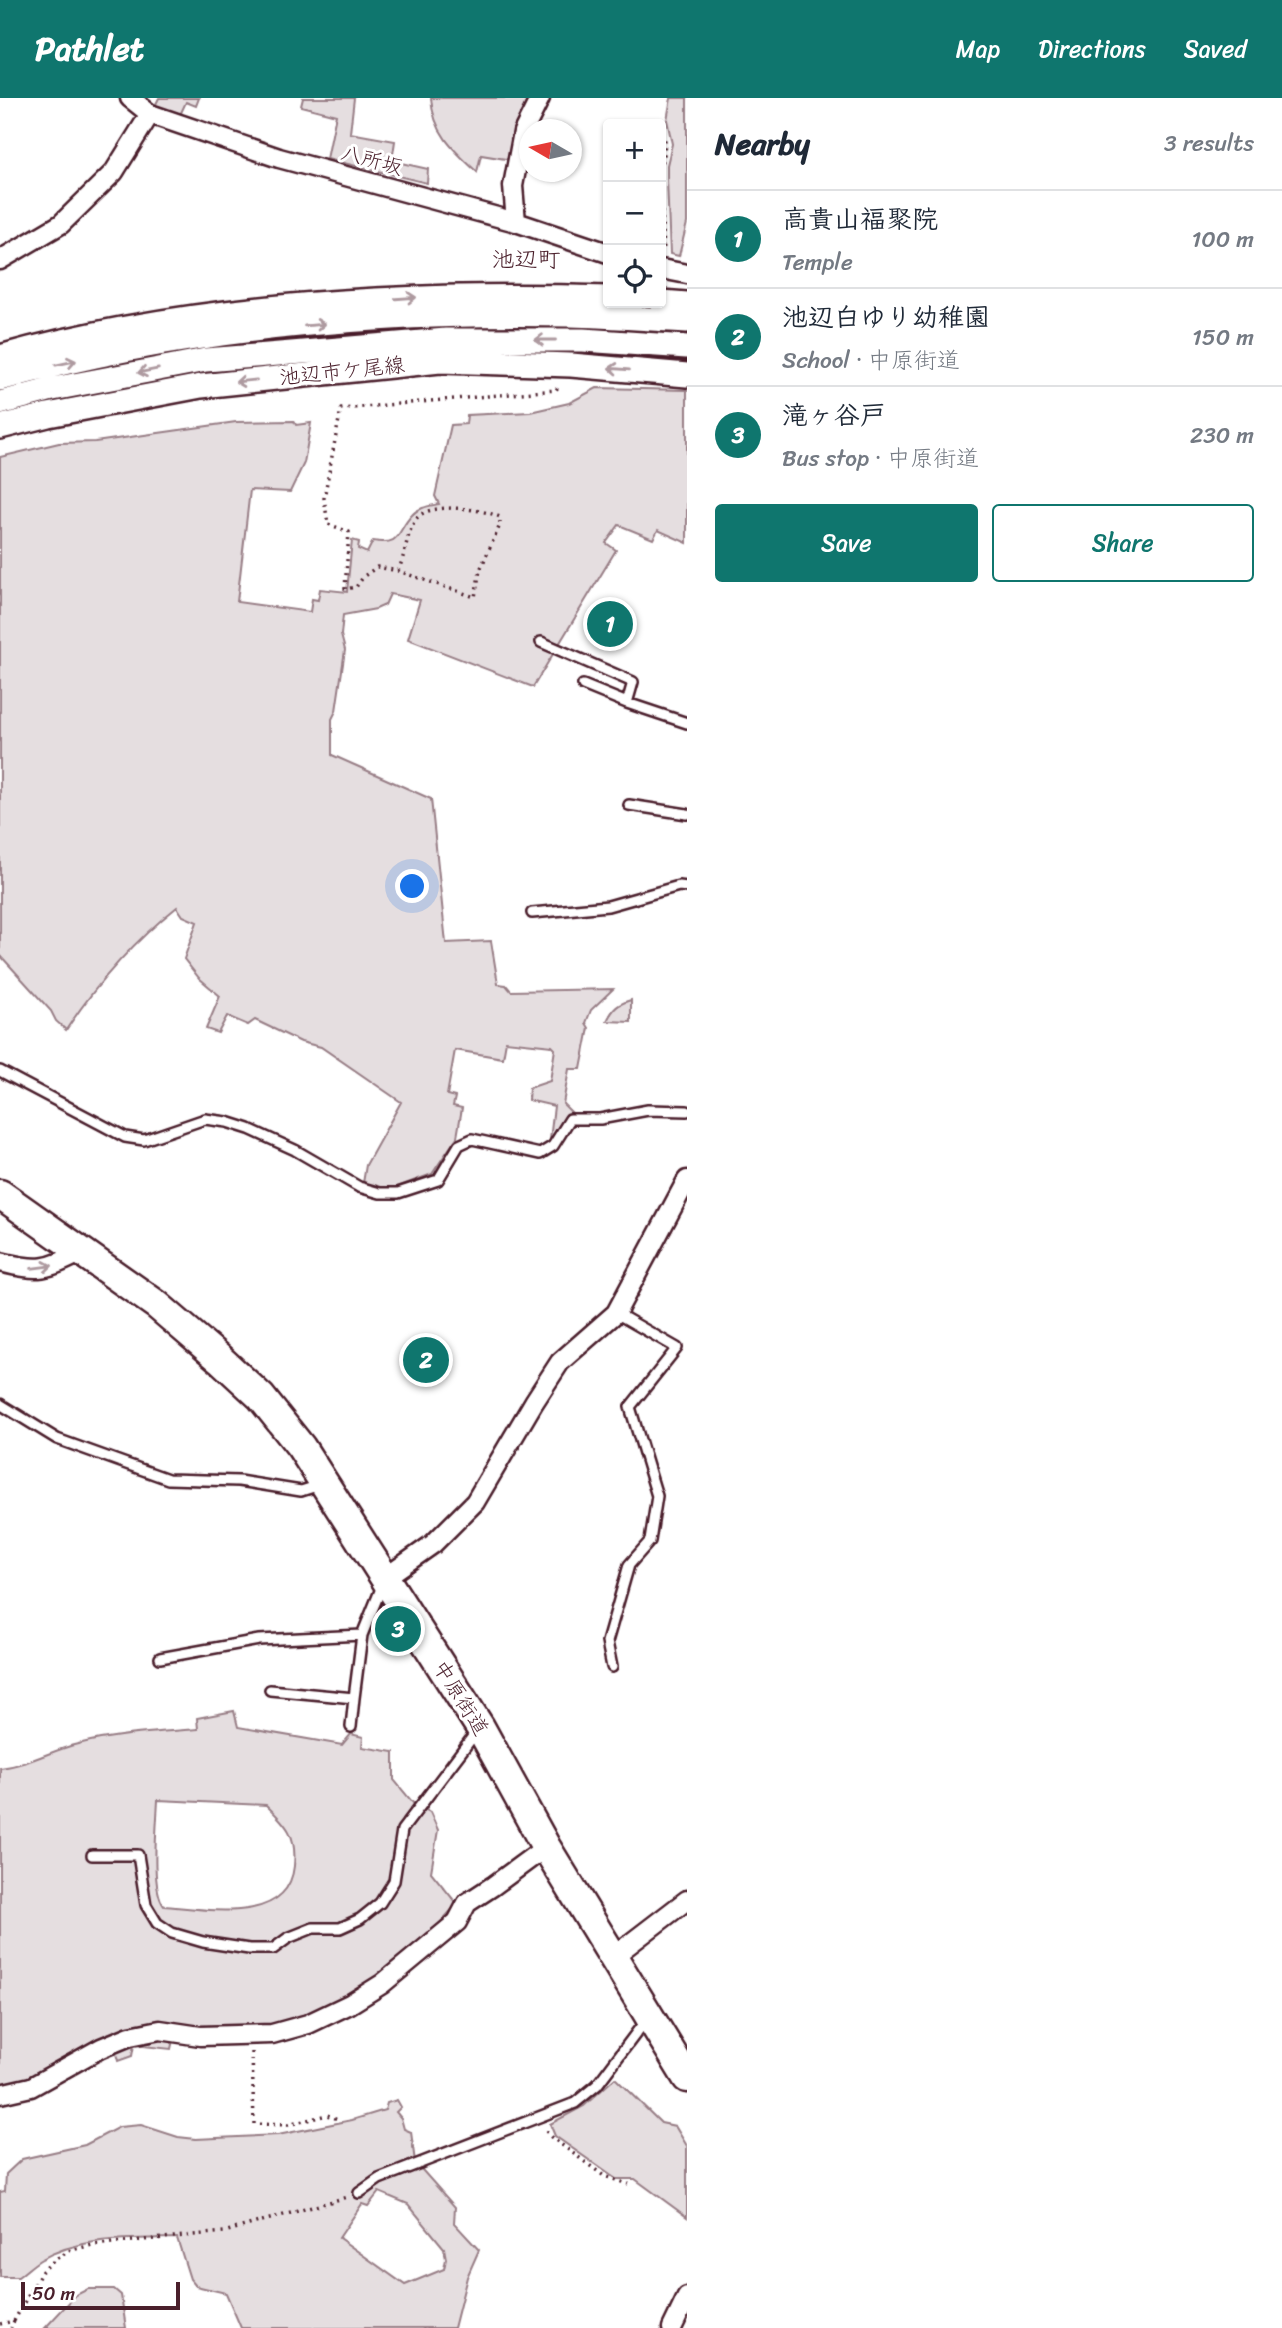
<!DOCTYPE html>
<html lang="en">
<head>
<meta charset="utf-8">
<style>
	:root { --surface:#fff; --page:#f6f6f7; --text:#1f2937; --muted:#747a83; --line:#e0e1e3; --accent:#0f766e }
	body { margin:0; font-family:Sriracha,"Klee One",sans-serif; background:var(--page); color:var(--text) }
	.controls { position:absolute; right:21px; top:21px; display:grid; overflow:hidden; border-radius:7px; box-shadow:0 2px 5px #0004 }
	.controls button { width:63px; height:63px; display:grid; place-items:center; padding:0; border:0; border-bottom:2px solid var(--line); background:var(--surface); color:var(--text); font:35px sans-serif }
	.compass { position:absolute; left:519px; top:21px; width:63px; height:63px; border-radius:50%; background:var(--surface); box-shadow:0 2px 5px #0004; rotate:279deg }
	.scale { position:absolute; left:21px; bottom:18px; width:159px; box-sizing:border-box; padding-left:7px; border:4px solid #4a1f2b; border-top:0; font-size:19px; line-height:24px; white-space:nowrap; color:#4a1f2b; -webkit-text-stroke:5px #fff; paint-order:stroke }
	.you { position:absolute; left:413px; top:789px; width:24px; height:24px; margin:-18px; border:5px solid #fff; border-radius:50%; background:#1a73e8; box-shadow:0 0 0 10px #1a73e833 }
	.badge { display:grid; place-items:center; width:46px; height:46px; border-radius:50%; background:var(--accent); color:#fff; font-size:23px; font-weight:700 }
	.pin { position:absolute; translate:-50% -50%; border:4px solid #fff; box-shadow:0 2px 7px #0006 }
	.list { margin:0; padding:0; list-style:none }
	h2 { display:flex; justify-content:space-between; align-items:center; height:91px; margin:0; padding:0 28px; font-size:30px }
	h2 small { font-size:23px; font-weight:400; color:var(--muted) }
	.list li { display:grid; grid-template-columns:46px 1fr auto; gap:21px; align-items:center; box-sizing:border-box; height:98px; padding:0 28px; border-top:2px solid var(--line) }
	.list b { display:block; font-size:26px; white-space:nowrap }
	.list p { margin:0; font-size:23px; white-space:nowrap; color:var(--muted) }
	.list em { font-size:23px; font-style:normal; color:var(--muted) }
	.actions { display:flex; gap:14px; padding:21px 28px }
	.actions a { flex:1; padding:16px 0; border:2px solid var(--accent); border-radius:7px; text-align:center; font-size:24px; color:var(--accent) }
	.actions .main { background:var(--accent); color:#fff }
	.icon { flex:none; width:38px; height:38px; fill:none; stroke:currentColor; stroke-width:2; stroke-linecap:round; stroke-linejoin:round }
	.map { position:relative; flex:none; width:687px; height:2230px; overflow:hidden }
	header { display:flex; align-items:center; gap:42px; box-sizing:border-box; height:98px; padding:0 35px; background:var(--accent); color:#fff }
	header strong { font-size:33px }
	nav { display:flex; gap:38px; margin-inline-start:auto; font-size:24px }
	main { display:flex }
	aside { flex:1; background:var(--surface) }
	.map>svg:first-child { display:block }
	.green { fill:#e5dee0; stroke:#987e86; stroke-width:2; fill-rule:evenodd }
	.lines { fill:none; stroke-linecap:round; stroke-linejoin:round }
	.service-casing { stroke:#4a1f2b; stroke-width:14 }
	.minor-casing { stroke:#4a1f2b; stroke-width:23 }
	.tertiary-casing { stroke:#4a1f2b; stroke-width:28 }
	.primary-casing { stroke:#4a1f2b; stroke-width:33 }
	.path { stroke:#4a1f2b; stroke-width:3.5; stroke-dasharray:2 5; stroke-linecap:butt }
	.service { stroke:#fff; stroke-width:9 }
	.minor { stroke:#fff; stroke-width:18 }
	.tertiary { stroke:#fff; stroke-width:23 }
	.primary { stroke:#fff; stroke-width:28 }
	.oneway { stroke:#ae9aa0 }
	.labels { text-anchor:middle; dominant-baseline:central; stroke-width:6; stroke-linejoin:round; paint-order:stroke }
	.street-label { font-size:21px; fill:#4a1f2b; stroke:#fff }
	.neighbourhood-label { font-size:23px; fill:#4a1f2b; stroke:#fff }
</style>
</head>
<body>
<header>
<strong>Pathlet</strong>
<nav><a>Map</a><a>Directions</a><a>Saved</a></nav>
</header>
<main>
<div class="map">
<svg width="687" height="2230" viewBox="0 0 687 2230">
	<rect width="100%" height="100%" fill="#fff"/>
	<filter id="ink" filterUnits="userSpaceOnUse"><feTurbulence type="fractalNoise" baseFrequency=".0143" numOctaves="2"/><feDisplacementMap in="SourceGraphic" scale="14" xChannelSelector="R" yChannelSelector="G"/><feConvolveMatrix kernelMatrix="1 2 1 2 8 2 1 2 1" color-interpolation-filters="sRGB"/></filter>
	<g filter="url(#ink)">
		<path class="green" d="M159,0h40l-3,8 -10,-4 -6,13 -25,-9z
			M303,0h51l-4,35 45,8 -3,20 36,8 -1,14 -100,-24 9,-44 -35,-9z
			M431,0h100l-19,62 -31,-5 -4,17c-24,-22 -44,-40 -46,-74z
			M671,0h16v125l-8,33 -9,-2 -3,-74v-15l5,-21 -5,-24z
			M597,290l90,2v153l-29,-13 -5,9 -34,-14 -13,18 10,7 -83,137 -125,-48 12,-39 -30,-6 -5,11 -9,4 -33,6 -2,20 4,15 -9,61 -4,8v36l99,44 15,144 45,-2 7,43 8,1 5,6 102,-2 -22,21 -5,13 3,5 -8,41h-12l-6,35 8,8c-11,8 -13,18 -21,28l4,-34 -26,-6 1,-12 21,-7 5,-32 -3,-3 -46,-5 -3,17 -48,-8 -8,45 8,2 -2,9 9,2 -5,29 -25,37 -35,13 -14,1 -20,-5 3,-18 35,-63 -80,-55 -20,-5 -46,-22 -7,5 -21,-9 -9,17 -12,-4 14,-33 -21,-18 -15,-19 13,-37 -14,-6 -6,-9c-44,35 -80,76 -111,123l-10,-9 -5,-10 -51,-56v-498l59,-14 36,-1 141,-20 58,-1 2,4 15,-2 -7,40 -14,29 -40,-2 -13,112 73,10 2,-13 6,1 2,-11 27,3 5,-52 7,2 -1,7 9,4 6,-12c29,5 23,-9 39,-26 7,-8 18,-9 27,-11l-4,-8 16,-71 15,-1 1,-9 63,-3 39,-9z
			M631,902v22l-24,-1c6,-13 11,-17 24,-21z
			M234,1613l4,16 104,18 9,-11 12,3 -1,10 32,5v28l19,23 17,9 8,18 -7,42 26,32 -38,42 -67,50 -65,29 -67,6 -44,-5 -5,23 -37,-4 -2,11 -14,5 -3,-11 -85,36 -30,5v-323c28,-3 52,-18 78,-24 40,-10 80,-12 120,-15l-1,-11zM158,1702l108,5c21,20 31,30 28,61 -6,60 -89,43 -130,40 -14,-18 -7,-82 -6,-106z
			M615,1980l46,45 14,3 12,20v71l-52,-38h-19l-61,-43 -5,-12 34,-18z
			M397,2002l4,7 -5,5 5,6 3,11 7,3 4,30 40,45 -1,16 25,27 -12,27 -13,51h-213l-15,-35 -30,-7 -6,-7 -13,-41c-46,1 -96,-2 -137,22 -8,5 -15,12 -22,17h-18v-85l5,-1 1,-17 16,-15 63,-14 34,-18 22,-2 37,12 18,2 82,-4 74,-15 33,-10 2,-7zM379,2094l29,12 36,44 2,11 -2,10 -39,16 -66,-47 23,-34 6,2z
			M88,2191h26l7,6 5,33h-81l31,-33z"/>
		<g class="lines">
			<defs>
				<path id="service" d="M541,544l92,40 -6,21
					M583,587l44,18 60,20
					M629,707l58,9
					M532,815l76,-7 71,-20 8,1
					M0,973l125,66 19,3 61,-21 22,3 22,7 46,21 64,37 21,6h18l40,-13 21,-35 13,-6 68,15 13,-8 17,-27h30l48,-9 39,1
					M0,1306l57,35 111,40 71,2 62,10 19,-6
					M160,1560l99,-18 103,-5 20,-49
					M612,1569l-5,-25 22,-77 21,-24 7,-45 -27,-89 47,-59 -61,-35
					M270,1592l84,8 8,-63
					M351,1629l3,-29
					M92,1757h46l8,50 11,18 15,10 31,9 46,7h24l15,-11 25,-10h27l20,-9 20,-16 14,-22 8,-51 75,-99
					M359,2095l20,-14 196,-76 22,-18 49,-65"/>
				<path id="minor" d="M130,0l20,16 129,44 237,64 92,31
					M516,124l-3,-36 10,-54 17,-34
					M0,162l61,-36 53,-52 36,-58
					M661,171l26,5
					M0,1164c41,10 45,8 82,-10
					M386,1479l47,-33 42,-42 59,-100 26,-40 56,-49 71,-133
					M614,1858l73,-56
					M0,1996l31,-7 70,-39 29,-12 30,-6 40,6 72,-2 36,-10 42,-20 32,-20 75,-62 10,-19 26,-17 53,-39
					M672,2230l15,-31"/>
				<path id="tertiary" d="M661,204l26,2
					M0,259c193,-54 408,-65 608,-59
					M0,281c184,-50 379,-68 570,-64 39,1 78,4 117,6
					M0,305l53,-14 153,-29 240,-20h137l104,7
					M0,329l48,-12 153,-29 239,-25 131,4 116,10"/>
				<path id="primary" d="M0,1096l157,111 63,54 41,38 40,50 179,280 66,120 141,231"/>
			</defs>
			<use href="#service" class="service-casing"/>
			<use href="#minor" class="minor-casing"/>
			<use href="#tertiary" class="tertiary-casing"/>
			<use href="#primary" class="primary-casing"/>
			<path class="path" d="M661,71l3,-14 1,-16
				M661,92l3,61
				M398,473c8,-17 8,-37 18,-52 13,-18 67,-10 84,-2v8l-20,45 -5,27 -77,-26 -21,-4 -13,9 -8,11 -11,2 4,-57 -21,-8 -4,-26 17,-89 215,-19 2,-3
				M252,1954l2,72 34,1 39,-10 11,4
				M546,2033l5,6 53,39 24,8
				M14,2223l28,-50 14,-12 15,-9 22,-5 131,-13 123,-35
				M0,2226l14,-3 -3,7"/>
			<use href="#service" class="service"/>
			<use href="#minor" class="minor"/>
			<use href="#tertiary" class="tertiary"/>
			<use href="#primary" class="primary"/>
		</g>
		<defs><path id="oneway-shaft" d="M-6 0H5M1.5-3L5.5 0L1.5 3" fill="none" stroke-width="1.6" stroke-linecap="round" stroke-linejoin="round" transform="scale(1.75)"/></defs>
		<g class="oneway">
			<use href="#oneway-shaft" transform="translate(406 200) rotate(-4)"/>
			<use href="#oneway-shaft" transform="translate(315 227) rotate(-5)"/>
			<use href="#oneway-shaft" transform="translate(545 242) rotate(-180)"/>
			<use href="#oneway-shaft" transform="translate(66 265) rotate(-12)"/>
			<use href="#oneway-shaft" transform="translate(619 271) rotate(-175)"/>
			<use href="#oneway-shaft" transform="translate(148 273) rotate(169)"/>
			<use href="#oneway-shaft" transform="translate(246 283) rotate(174)"/>
			<use href="#oneway-shaft" transform="translate(42 1169) rotate(-8)"/>
		</g>
	</g>
	<g class="labels">
		<g class="street-label">
			<text transform="translate(372 62) rotate(15)">八所坂</text>
			<text transform="translate(342 273) rotate(-6)">池辺市ケ尾線</text>
			<text transform="translate(461 1600) rotate(58)">中原街道</text>
		</g>
		<g class="neighbourhood-label">
			<text x="526" y="161">池辺町</text>
		</g>
	</g>
</svg>
<div class="controls">
<button>+</button>
<button>−</button>
<button><svg class="icon" aria-label="locate" viewBox="0 0 24 24"><circle cx="12" cy="12" r="6"/><path d="M12 2v4M12 18v4M2 12h4M18 12h4"/></svg></button>
</div>
<svg class="compass" viewBox="-18 -18 36 36"><path d="M0-13l5 13h-10z" fill="#e53935"/><path d="M0 13l5-13h-10z" fill="#747a83"/></svg>
<div class="scale">50 m</div>
<div class="you"></div>
<div class="pin badge" style="left:610px;top:526px">1</div>
<div class="pin badge" style="left:426px;top:1262px">2</div>
<div class="pin badge" style="left:398px;top:1531px">3</div>
</div>
<aside>
<h2>Nearby<small>3 results</small></h2>
<ul class="list">
<li><span class="badge">1</span><div><b>高貴山福聚院</b><p>Temple</p></div><em>100 m</em></li>
<li><span class="badge">2</span><div><b>池辺白ゆり幼稚園</b><p>School · 中原街道</p></div><em>150 m</em></li>
<li><span class="badge">3</span><div><b>滝ヶ谷戸</b><p>Bus stop · 中原街道</p></div><em>230 m</em></li>
</ul>
<div class="actions"><a class="main">Save</a><a>Share</a></div>
</aside>
</main>
</body>
</html>
